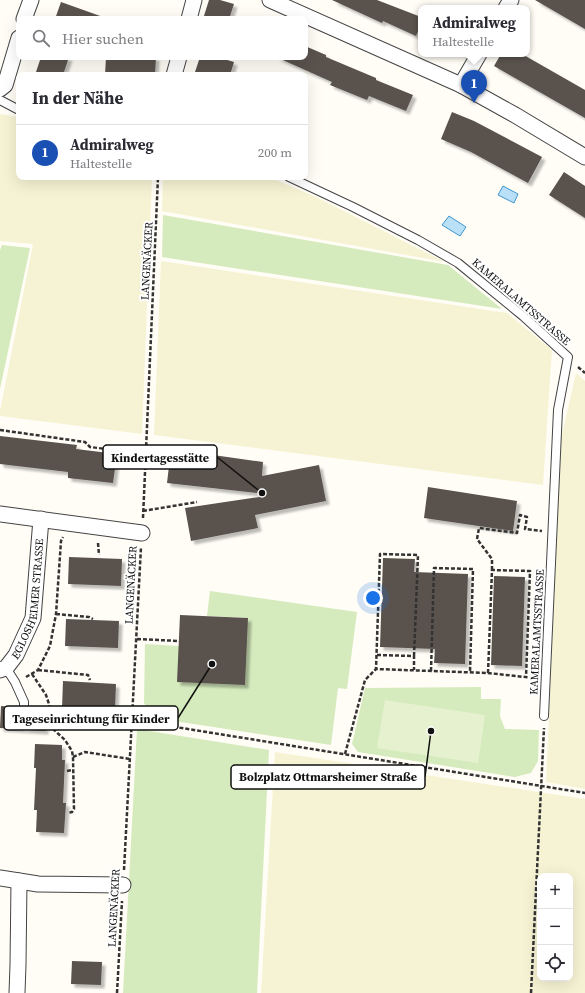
<!DOCTYPE html>
<html lang="de">
<head>
<meta charset="utf-8">
<style>
	:root { --surface:#fff; --page:#f7f7f7; --text:#2b2b33; --muted:#7c7c81; --line:#e1e1e2; --accent:#7c3aed }
	body { margin:0; font-family:"Source Serif 4",serif; background:var(--page); color:var(--text) }
	.controls { position:absolute; right:12px; bottom:12px; display:grid; overflow:hidden; border-radius:8px; box-shadow:0 4px 16px #0002 }
	.controls button { width:36px; height:36px; display:grid; place-items:center; padding:0; border:0; border-bottom:1px solid var(--line); background:var(--surface); color:var(--text); font:20px sans-serif }
	.you { position:absolute; left:373px; top:598px; width:14px; height:14px; margin:-10px; border:3px solid #fff; border-radius:50%; background:#1a73e8; box-shadow:0 0 0 6px #1a73e833 }
	.badge { display:grid; place-items:center; width:26px; height:26px; border-radius:50%; background:var(--accent); color:#fff; font-size:13px; font-weight:700 }
	.pin { position:absolute; translate:-50% -33px; filter:drop-shadow(0 1px 2px #0008) }
	.pin::after { content:''; position:absolute; top:21px; width:14px; height:12px; background:inherit; clip-path:polygon(0 0,100% 0,50% 100%) }
	.popup { position:absolute; left:418px; top:5px; width:112px; height:52px; box-sizing:border-box; display:grid; place-content:center; border-radius:8px; background:var(--surface); filter:drop-shadow(0 1px 3px #0005); font-size:13px; white-space:nowrap; color:var(--muted) }
	.popup b { font-size:15px; color:var(--text) }
	.popup::after { content:''; position:absolute; left:50%; top:100%; margin-left:-8px; border:8px solid transparent; border-top-color:var(--surface) }
	.list { margin:0; padding:0; list-style:none }
	h2 { display:flex; justify-content:space-between; align-items:center; height:52px; margin:0; padding:0 16px; font-size:17px }
	h2 small { font-size:13px; font-weight:400; color:var(--muted) }
	.list li { display:grid; grid-template-columns:26px 1fr auto; gap:12px; align-items:center; box-sizing:border-box; height:56px; padding:0 16px; border-top:1px solid var(--line) }
	.list b { display:block; font-size:15px; white-space:nowrap }
	.list p { margin:0; font-size:13px; white-space:nowrap; color:var(--muted) }
	.list em { font-size:13px; font-style:normal; color:var(--muted) }
	.icon { flex:none; width:22px; height:22px; fill:none; stroke:currentColor; stroke-width:2; stroke-linecap:round; stroke-linejoin:round }
	.map { position:relative; flex:none; width:585px; height:993px; overflow:hidden }
	.search { position:absolute; background:var(--surface); box-shadow:0 4px 16px #0002; left:16px; top:16px; width:292px; height:44px; display:flex; align-items:center; gap:10px; box-sizing:border-box; padding:0 14px; border-radius:8px; color:var(--muted); font-size:15px }
	.panel { position:absolute; background:var(--surface); box-shadow:0 4px 16px #0002; left:16px; top:72px; width:292px; height:108px; border-radius:8px }
	.map>svg:first-child { display:block }
	.farmland { fill:#f6f3d4; fill-rule:evenodd }
	.green { fill:#d5ebbd }
	.pitch { fill:#e6f2cf }
	.water { fill:#b9e0f7; stroke:#3f96cf }
	.building { fill:#5a524d; filter:url(#shadow) }
	.lines { fill:none; stroke-linecap:round; stroke-linejoin:round }
	.service-casing { stroke:#444; stroke-width:10 }
	.minor-casing { stroke:#444; stroke-width:17 }
	.path { stroke:#333; stroke-width:2.5; stroke-dasharray:4 2; stroke-linecap:butt }
	.service { stroke:#fff; stroke-width:8 }
	.minor { stroke:#fff; stroke-width:15 }
	.labels { text-anchor:middle; dominant-baseline:central; stroke-width:4; stroke-linejoin:round; paint-order:stroke }
	.street-label { font-size:11px; fill:#111; stroke:#fff }
	.leader { fill:none; stroke:#111; stroke-width:1.5 }
	.callout-dot { fill:#111; stroke:#fff; stroke-width:1.5 }
	.callout { fill:#fff; stroke:#111; stroke-width:1.5 }
	.callout-label { font-size:12px; text-anchor:middle; font-weight:bold; fill:#111 }
</style>
</head>
<body>
<div class="map">
<svg width="585" height="993" viewBox="0 0 585 993">
	<defs>
		<filter id="shadow"><feDropShadow dx="3.5" dy="3.5" stdDeviation="1" flood-color="#0004"/></filter>
	</defs>
	<rect width="100%" height="100%" fill="#fffdf5"/>
	<path class="farmland" d="M0,114l19,3v60h133l-10,257 -142,-18v-5l33,-167 -33,-3z
		M163,177h106l47,20 129,65 -283,-51z
		M161,261l346,52 45,37 -9,135 -389,-50z
		M576,373l9,8v408l-39,-7 15,-343z
		M275,752l310,47v194h-324zM540,876h30v102h-30z"/>
	<path class="green" d="M163,215l285,50 54,44 -340,-52z
		M2,245l28,3 -30,141v-139z
		M210,591l147,21 -10,77 -9,-1 -7,57 -177,-27 -10,-15 1,-59 34,2 69,-28 -41,-2z
		M481,687v12h20l-1,17 5,13 34,1 -1,31 -7,12 -16,4 -157,-25 -6,-8 13,-56z
		M137,729l132,21 -12,243h-134z"/>
	<path class="pitch" d="M385,700l100,15 -7,48 -101,-15z"/>
	<path class="water" d="M503,186l15,8 -4,9 -16,-8z
		M449,216l17,11 -6,9 -18,-11z"/>
	<path class="building" d="M209,0h11l14,4 -5,15h-26z
		M332,0h45l44,17v8l-5,11 -33,-15 -1,2z
		M535,0h50v29z
		M61,2l42,15v2h-48z
		M305,46l21,9v2l50,21v2l37,15 -7,16 -37,-15 -2,4 -37,-15 2,-3 -56,-25h29z
		M501,54h21l63,36v28l-91,-52z
		M41,57h28l-6,18h-28z
		M106,57h50l-1,18h-50z
		M200,57h17l17,5 -4,13h-36z
		M452,112l22,9 68,36 -14,26 -57,-31 -30,-13z
		M564,172l21,14v32l-36,-23z
		M0,436l77,9 -1,4 41,5 -4,29 -45,-5v-6l-68,-8z
		M171,449l92,13 -1,14 57,-11 7,36 -71,14 3,13 -67,13 -6,-33 81,-12v-2l-99,-11z
		M428,487l89,14 -4,30 -89,-13z
		M69,557l53,2 -1,27 -53,-2z
		M383,558l32,1 -1,13 54,2 -3,90 -31,-1 1,-14 -55,-2z
		M494,576l31,1 -3,89 -31,-1z
		M180,615l68,3 -3,67 -68,-3z
		M66,619l53,2 -1,27 -53,-2z
		M63,681l53,3 -1,26 -53,-2z
		M1,706l17,1 1,15 2,5h3l5,-3 1,-17 16,1 -1,23 -45,-3z
		M35,744l27,1v15h3l-2,43h3l-2,30 -28,-1 1,-22h-3l2,-42h-2z
		M72,961l30,1 -1,23 -30,-1z"/>
	<g class="lines">
		<defs>
			<path id="service" d="M0,100l19,10
				M289,177l64,30 65,33 40,23 65,53 45,41 -10,53 -14,306
				M6,668l9,14 9,20v20"/>
			<g id="minor">
				<path d="M270,0l191,85 54,30 70,42"/>
				<path d="M506,8l5,-8"/>
				<path d="M24,19l7,-19"/>
				<path d="M189,19l5,-19"/>
				<path d="M174,75l5,-18"/>
				<path d="M461,85l18,-31"/>
				<path d="M0,89l5,-4 14,-47"/>
				<path d="M0,514l142,19"/>
				<path id="s1" d="M0,670l6,-2 10,-13 17,-37 8,-99"/>
				<path d="M0,878l38,6 85,1"/>
				<path d="M17,993l1,-28 1,-84"/>
			</g>
		</defs>
		<use href="#service" class="service-casing"/>
		<use href="#minor" class="minor-casing"/>
		<path class="path" d="M578,367l7,6
			M0,430l85,12 5,5 56,7
			M143,511l54,-9
			M143,518l15,-341
			M98,543l1,12
			M492,570v-11l-15,-20 2,-11 38,5 3,-18 7,2 -2,12 17,2
			M56,614l33,3 4,2
			M137,639l42,2
			M377,655l37,1v14
			M414,656l4,-101 -38,-1 -4,115 112,4 46,5
			M38,670l50,5 2,5
			M431,671l3,-103 39,1 -3,103
			M488,673l4,-103 38,1 -4,106
			M32,674l14,21 3,9 3,24 13,12 7,11 1,6 1,52 -2,3 -4,1
			M26,677l12,-7 12,-24 6,-32 5,-73 2,-4
			M132,720l453,73
			M345,754l20,-74 11,-11
			M73,757l12,-5 45,7
			M67,771l6,-1
			M124,870l17,-323
			M117,993l5,-92
			M531,993l13,-265"/>
		<use href="#service" class="service"/>
		<use href="#minor" class="minor"/>
	</g>
	<g class="labels">
		<g class="street-label">
			<text transform="translate(147 261) rotate(-87)">LANGENÄCKER</text>
			<text transform="translate(521 302) rotate(41)">KAMERALAMTSSTRASSE</text>
			<text transform="translate(131 585) rotate(-87)">LANGENÄCKER</text>
			<text stroke="none"><textPath href="#s1" startOffset="81">EGLOSHEIMER STRASSE</textPath></text>
			<text transform="translate(537 632) rotate(-87)">KAMERALAMTSSTRASSE</text>
			<text transform="translate(114 908) rotate(-87)">LANGENÄCKER</text>
		</g>
	</g>
	<path class="leader" d="M262 493L217 457M212 664L178 718M431 731L425 777"/>
	<g class="callout-dot">
		<circle cx="262" cy="493" r="4"/>
		<circle cx="212" cy="664" r="4"/>
		<circle cx="431" cy="731" r="4"/>
	</g>
	<g class="callout">
		<rect x="103" y="445" width="114" height="24" rx="4"/>
		<rect x="4" y="706" width="174" height="24" rx="4"/>
		<rect x="231" y="765" width="194" height="24" rx="4"/>
	</g>
	<g class="callout-label">
		<text x="160" y="462">Kindertagesstätte</text>
		<text x="91" y="723">Tageseinrichtung für Kinder</text>
		<text x="328" y="781">Bolzplatz Ottmarsheimer Straße</text>
	</g>
</svg>
<div class="controls">
<button>+</button>
<button>−</button>
<button><svg class="icon" aria-label="locate" viewBox="0 0 24 24"><circle cx="12" cy="12" r="6"/><path d="M12 2v4M12 18v4M2 12h4M18 12h4"/></svg></button>
</div>
<div class="you"></div>
<div class="pin badge" style="left:474px;top:103px;background:#1a4fb4">1</div>
<div class="popup"><b>Admiralweg</b>Haltestelle</div>
<div class="search"><svg class="icon" aria-label="search" viewBox="0 0 24 24"><circle cx="10" cy="10" r="6"/><path d="M15 15l6 6"/></svg>Hier suchen</div>
<section class="panel">
<h2>In der Nähe<small></small></h2>
<ul class="list">
<li><span class="badge" style="background:#1a4fb4">1</span><div><b>Admiralweg</b><p>Haltestelle</p></div><em>200 m</em></li>
</ul>
</section>
</div>
</body>
</html>
